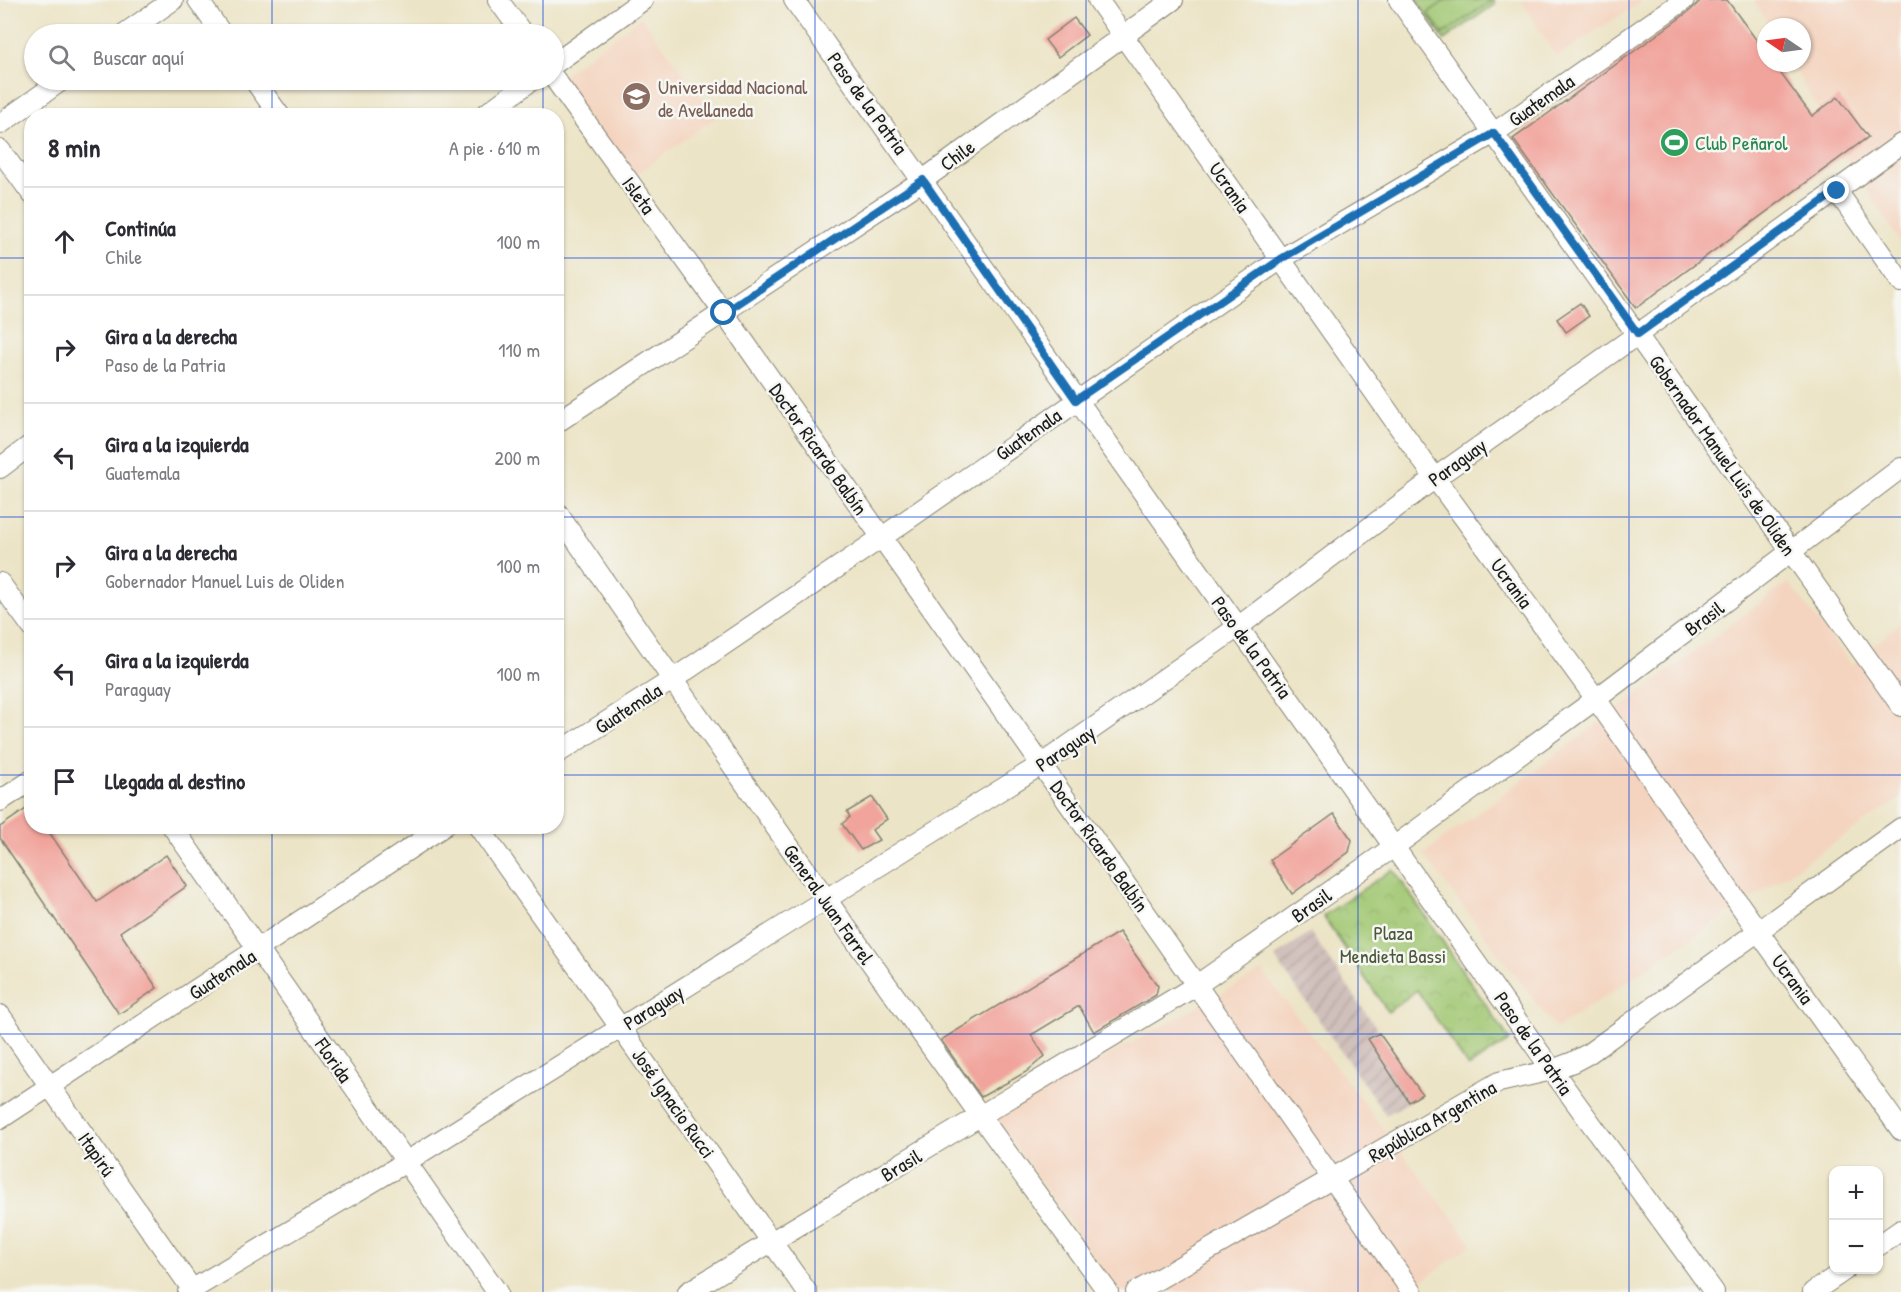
<!DOCTYPE html>
<html lang="es">
<head>
<meta charset="utf-8">
<style>
	:root { --surface:#fff; --page:#f7f7f7; --text:#2b2b33; --muted:#7c7c81; --line:#e1e1e2 }
	body { margin:0; font-family:"Patrick Hand",sans-serif; background:var(--page); color:var(--text) }
	.controls { position:absolute; right:18px; bottom:18px; display:grid; overflow:hidden; border-radius:12px; box-shadow:0 2px 4px #0004 }
	.controls button { width:54px; height:54px; display:grid; place-items:center; padding:0; border:0; border-bottom:2px solid var(--line); background:var(--surface); color:var(--text); font:30px sans-serif }
	.compass { position:absolute; left:1757px; top:18px; width:54px; height:54px; border-radius:50%; background:var(--surface); box-shadow:0 2px 4px #0004; rotate:283deg }
	.stop { position:absolute; width:18px; height:18px; margin:-14px; border:4px solid #1f6fb2; border-radius:50%; background:#fff }
	.stop.end { background:#1f6fb2; border-color:#fff; box-shadow:0 2px 6px #0008 }
	.list { margin:0; padding:0; list-style:none }
	h2 { display:flex; justify-content:space-between; align-items:center; height:78px; margin:0; padding:0 24px; font-size:26px }
	h2 small { font-size:20px; font-weight:400; color:var(--muted) }
	.list li { display:grid; grid-template-columns:39px 1fr auto; gap:18px; align-items:center; box-sizing:border-box; height:108px; padding:0 24px; border-top:2px solid var(--line) }
	.list b { display:block; font-size:22px; white-space:nowrap }
	.list p { margin:0; font-size:20px; white-space:nowrap; color:var(--muted) }
	.list em { font-size:20px; font-style:normal; color:var(--muted) }
	.icon { flex:none; width:33px; height:33px; fill:none; stroke:currentColor; stroke-width:2; stroke-linecap:round; stroke-linejoin:round }
	.map { position:relative; flex:none; width:1901px; height:1292px; overflow:hidden }
	.search { position:absolute; background:var(--surface); box-shadow:0 2px 4px #0004; left:24px; top:24px; width:540px; height:66px; display:flex; align-items:center; gap:15px; box-sizing:border-box; padding:0 21px; border-radius:33px; color:var(--muted); font-size:22px }
	.panel { position:absolute; background:var(--surface); box-shadow:0 2px 4px #0004; left:24px; top:108px; width:540px; height:726px; border-radius:24px }
	.map>svg:first-child { display:block }
	.built { fill:#f4d4bf }
	.industrial { fill:url(#industrial-furrows) }
	.park { fill:url(#park-crowns); stroke:#5f7248; stroke-width:1.5 }
	.garden { fill:#a2c873; stroke:#5f7248; stroke-width:1.5 }
	.building { fill:#f1a49c }
	.lines { fill:none; stroke-linecap:round; stroke-linejoin:round }
	.minor-casing { stroke:#848071; stroke-width:22 }
	.minor { stroke:#fff; stroke-width:20 }
	.route { stroke:#1f6fb2; stroke-width:8 }
	.grid { fill:none; stroke:#1d4ed8; stroke-width:1.5; stroke-opacity:0.55 }
	.labels { text-anchor:middle; dominant-baseline:central; stroke-width:5; stroke-linejoin:round; paint-order:stroke }
	.education-label { font-size:20px; fill:#785e54; stroke:#f6f6f2; text-anchor:start }
	.street-label { font-size:20px; fill:#1c1c1c; stroke:#f6f6f2 }
	.leisure-label { font-size:20px; fill:#27864d; stroke:#f6f6f2; text-anchor:start }
	.park-label { font-size:20px; fill:#4b583a; stroke:#f6f6f2 }
</style>
</head>
<body>
<div class="map">
<svg width="1901" height="1292" viewBox="0 0 1901 1292">
	<defs>
		<pattern id="industrial-furrows" width="10" height="10" patternUnits="userSpaceOnUse" patternTransform="scale(1.5)"><rect width="10" height="10" fill="#d0c0bb"/><path d="M-1 1l2-2M0 10L10 0M9 11l2-2" fill="none" stroke="#b2a4a0"/></pattern>
		<pattern id="park-crowns" width="20" height="18" patternUnits="userSpaceOnUse" patternTransform="scale(1.5)"><rect width="20" height="18" fill="#a2c873"/><path d="M2 6a3 3 0 1 1 6 0M12 15a3 3 0 1 1 6 0" fill="none" stroke="#8bab63"/></pattern>
	</defs>
	<rect width="100%" height="100%" fill="#f6f6f2"/>
	<filter id="ink" filterUnits="userSpaceOnUse"><feTurbulence type="fractalNoise" baseFrequency=".0167" numOctaves="2"/><feDisplacementMap in="SourceGraphic" scale="12" xChannelSelector="R" yChannelSelector="G"/><feConvolveMatrix kernelMatrix="1 2 1 2 8 2 1 2 1" color-interpolation-filters="sRGB"/></filter>
	<filter id="wash" filterUnits="userSpaceOnUse"><feTurbulence type="fractalNoise" baseFrequency=".008" numOctaves="4" result="noise"/><feDisplacementMap in="SourceGraphic" scale="24" xChannelSelector="R" yChannelSelector="G"/><feGaussianBlur stdDeviation="1.35" result="paint"/><feColorMatrix in="noise" values="0 0 0 0 0 0 0 0 0 0 0 0 0 0 0 0 0 1.4 0 .05"/><feComposite in="paint" operator="in"/></filter>
	<g filter="url(#wash)">
		<rect width="100%" height="100%" fill="#ece4c6"/>
		<path class="built" d="M1521,0h123l-88,57z
			M1754,0h147v243l-51,-80 -59,-100h11v-36h-32z
			M641,17l75,100 -85,61 -72,-100z
			M1788,582l64,83 49,-43v176l-345,231 -133,-175z
			M1262,971l210,273 -65,48h-289l-122,-174z"/>
		<path class="industrial" d="M1310,932l112,162 -36,21 -111,-157z"/>
		<path class="park" d="M1416,0h77l2,4 -51,36z
			M1393,869l117,171 -42,27 -51,-77 -29,22 -65,-96z"/>
		<path class="garden" d="M1446,0h46l-49,34 -15,-21z"/>
		<g id="blocks">
			<path class="building" d="M1701,0h26l39,53v10h7l39,53 26,-19 30,40 -232,171 -123,-169 178,-129z
				M1074,18l13,17 -29,22 -13,-17z
				M1580,303l9,13 -23,16 -9,-13z
				M872,797l15,22 -15,11 7,10 -18,10 -19,-26 8,-7 -3,-5z
				M32,805v21h13l52,76 69,-47 21,31 -67,46 37,56 -38,26 -119,-176v-11z
				M1334,814l18,26 -3,12 -57,42 -22,-34z
				M1119,932l39,54 -2,9 -62,37 -15,-26 -48,29 14,21 -19,16 -45,25 -40,-57z
				M1379,1033l43,61 -13,8 -41,-63z"/>
		</g>
	</g>
	<g filter="url(#ink)">
		<use href="#blocks" fill-opacity="0" stroke="#848071" stroke-width="1.5"/>
		<g class="lines">
			<defs>
				<path id="minor" d="M198,0l24,34
					M498,0l25,34
					M794,0l758,1070 162,222
					M1098,0l337,478 161,221 162,232 143,199
					M1399,0l502,706
					M124,34l49,-34
					M554,64l89,-64
					M554,78l170,235 688,979
					M254,80l26,36
					M483,116l49,-36
					M0,124l62,-44
					M0,150l32,44
					M1837,191l64,91
					M556,423l367,-243 250,-180
					M0,468l32,-24
					M556,511c181,263 364,524 552,781
					M0,583l32,44
					M556,754l116,-74 209,-142 400,-279 213,-126 190,-133
					M0,801l32,-21
					M172,826l325,466
					M478,826l329,466
					M0,1015l194,277
					M0,1119l444,-293
					M1878,1246l23,-16
					M188,1292l218,-130 636,-398 196,-137 197,-149 203,-144 263,-190
					M688,1292l509,-307 198,-139 201,-147 305,-231
					M1136,1292l363,-210 53,-12 21,-8 15,-8 313,-226
					M1813,1292l32,-22"/>
			</defs>
			<use href="#minor" class="minor-casing"/>
			<use href="#minor" class="minor"/>
		</g>
	</g>
	<g class="lines" filter="url(#ink)">
		<path class="route" d="M724,313l199,-133 153,220 205,-141 213,-126 144,201 199,-143"/>
	</g>
	<path class="grid" d="M272,0v34M543,0v34M815,0v1292M1086,0v1292M1358,0v1292M1629,0v1292M272,80v36M543,80v36M0,258h32M556,258h1345M0,517h32M556,517h1345M0,775h32M556,775h1345M272,826v466M543,826v466M0,1034h1901"/>
	<defs>
		<symbol id="university-disc" viewBox="-11 -11 22 22"><circle r="9.5" fill="#8d6e63" stroke="#f6f6f2"/><path d="M0-5L7-2L0 1L-7-2ZM-4 1L0 2.5L4 1V4Q0 6-4 4Z" fill="#fff"/></symbol>
		<symbol id="stadium-disc" viewBox="-11 -11 22 22"><circle r="9.5" fill="#2e9e5b" stroke="#f6f6f2"/><path d="M0-5a6.5 5 0 1 0 0 10a6.5 5 0 1 0 0-10ZM-3.5-1.8h7v3.6h-7Z" fill="#fff"/></symbol>
	</defs>
	<g fill-rule="evenodd">
		<use href="#university-disc" x="620" y="80" width="33" height="33"/>
		<use href="#stadium-disc" x="1658" y="126" width="33" height="33"/>
	</g>
	<g class="labels">
		<g class="education-label">
			<text x="658" y="86">Universidad Nacional<tspan x="658" dy="23">de Avellaneda</tspan></text>
		</g>
		<g class="street-label">
			<text transform="translate(1541 100) rotate(-35)">Guatemala</text>
			<text transform="translate(868 103) rotate(54)">Paso de la Patria</text>
			<text transform="translate(957 155) rotate(-36)">Chile</text>
			<text transform="translate(1230 187) rotate(55)">Ucrania</text>
			<text transform="translate(639 195) rotate(54)">Isleta</text>
			<text transform="translate(1028 434) rotate(-35)">Guatemala</text>
			<text transform="translate(819 449) rotate(55)">Doctor Ricardo Balbín</text>
			<text transform="translate(1723 455) rotate(55)">Gobernador Manuel Luis de Oliden</text>
			<text transform="translate(1457 462) rotate(-36)">Paraguay</text>
			<text transform="translate(1512 583) rotate(54)">Ucrania</text>
			<text transform="translate(1704 618) rotate(-37)">Brasil</text>
			<text transform="translate(1252 647) rotate(54)">Paso de la Patria</text>
			<text transform="translate(628 708) rotate(-33)">Guatemala</text>
			<text transform="translate(1065 748) rotate(-34)">Paraguay</text>
			<text transform="translate(1100 846) rotate(55)">Doctor Ricardo Balbín</text>
			<text transform="translate(829 904) rotate(55)">General Juan Farrel</text>
			<text transform="translate(1311 905) rotate(-35)">Brasil</text>
			<text transform="translate(222 974) rotate(-33)">Guatemala</text>
			<text transform="translate(1793 979) rotate(54)">Ucrania</text>
			<text transform="translate(653 1007) rotate(-32)">Paraguay</text>
			<text transform="translate(1534 1043) rotate(55)">Paso de la Patria</text>
			<text transform="translate(334 1060) rotate(55)">Florida</text>
			<text transform="translate(674 1103) rotate(55)">José Ignacio Rucci</text>
			<text transform="translate(1432 1121) rotate(-30)">República Argentina</text>
			<text transform="translate(97 1154) rotate(55)">Itapirú</text>
			<text transform="translate(901 1165) rotate(-31)">Brasil</text>
		</g>
		<g class="leisure-label">
			<text x="1695" y="142">Club Peñarol</text>
		</g>
		<g class="park-label">
			<text x="1393" y="932">Plaza<tspan x="1393" dy="23">Mendieta Bassi</tspan></text>
		</g>
	</g>
</svg>
<div class="controls">
<button>+</button>
<button>−</button>
</div>
<svg class="compass" viewBox="-18 -18 36 36"><path d="M0-13l5 13h-10z" fill="#e53935"/><path d="M0 13l5-13h-10z" fill="#7c7c81"/></svg>
<div class="stop" style="left:724px;top:313px"></div>
<div class="stop end" style="left:1837px;top:191px"></div>
<div class="search"><svg class="icon" aria-label="search" viewBox="0 0 24 24"><circle cx="10" cy="10" r="6"/><path d="M15 15l6 6"/></svg>Buscar aquí</div>
<section class="panel">
<h2>8 min<small>A pie · 610 m</small></h2>
<ul class="list">
<li><svg class="icon" aria-label="ahead" viewBox="0 0 24 24"><path d="M12 20V5M6 11l6-6 6 6"/></svg><div><b>Continúa</b><p>Chile</p></div><em>100 m</em></li>
<li><svg class="icon" aria-label="right" viewBox="0 0 24 24"><path d="M7 20v-9h11M14 6l5 5-5 5"/></svg><div><b>Gira a la derecha</b><p>Paso de la Patria</p></div><em>110 m</em></li>
<li><svg class="icon" aria-label="left" viewBox="0 0 24 24"><path d="M17 20v-9H6M10 6l-5 5 5 5"/></svg><div><b>Gira a la izquierda</b><p>Guatemala</p></div><em>200 m</em></li>
<li><svg class="icon" aria-label="right" viewBox="0 0 24 24"><path d="M7 20v-9h11M14 6l5 5-5 5"/></svg><div><b>Gira a la derecha</b><p>Gobernador Manuel Luis de Oliden</p></div><em>100 m</em></li>
<li><svg class="icon" aria-label="left" viewBox="0 0 24 24"><path d="M17 20v-9H6M10 6l-5 5 5 5"/></svg><div><b>Gira a la izquierda</b><p>Paraguay</p></div><em>100 m</em></li>
<li><svg class="icon" aria-label="arrive" viewBox="0 0 24 24"><path d="M6 21V4h12l-3 4 3 4H6"/></svg><div><b>Llegada al destino</b></div></li>
</ul>
</section>
</div>
</body>
</html>
